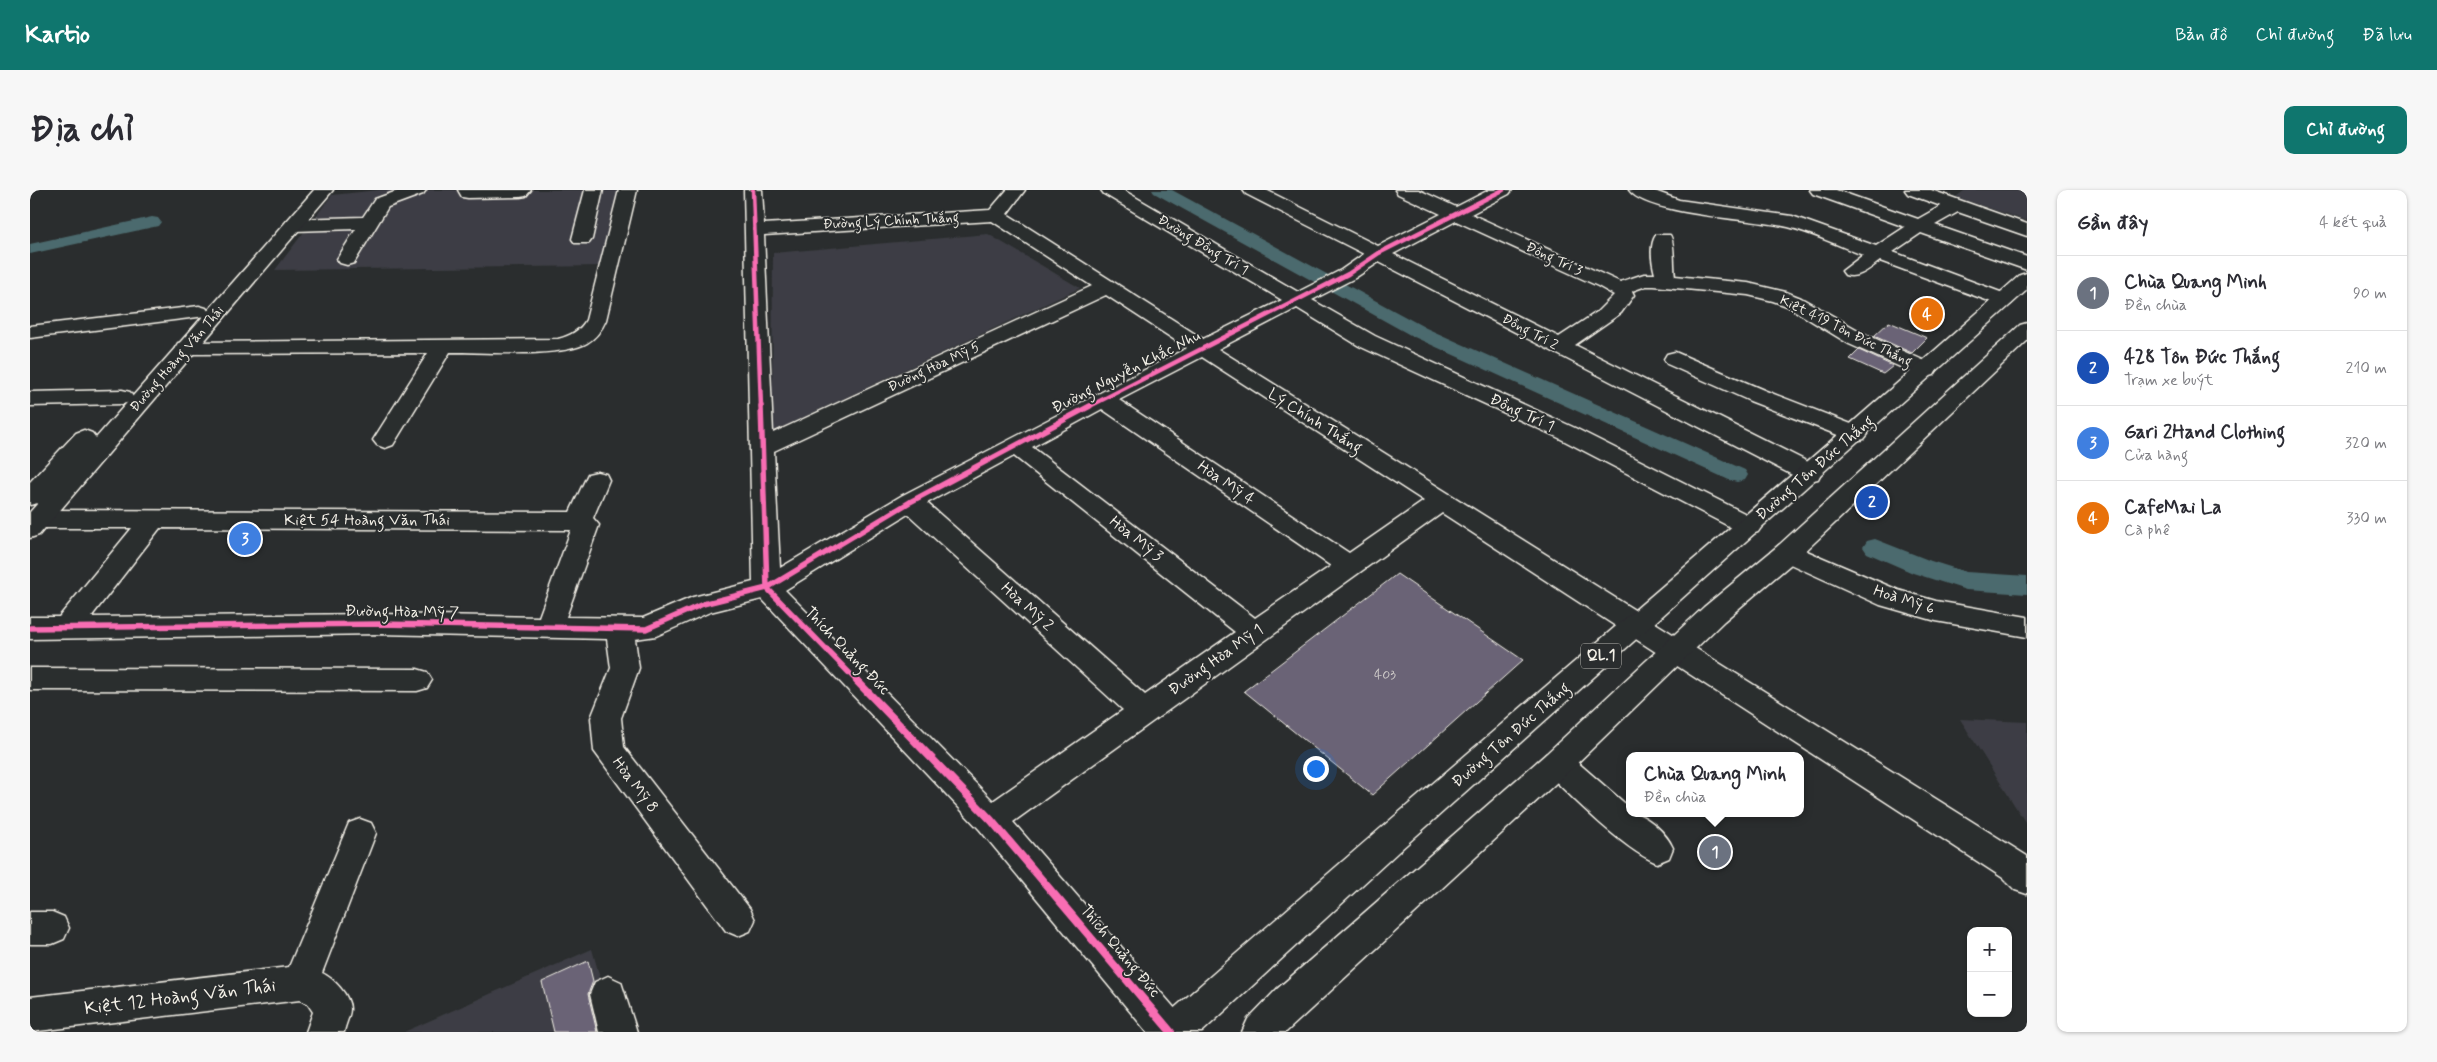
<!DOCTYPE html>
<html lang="vi">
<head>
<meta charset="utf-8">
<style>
	:root { --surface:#fff; --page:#f7f7f7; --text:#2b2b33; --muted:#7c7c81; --line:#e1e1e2; --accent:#0f766e }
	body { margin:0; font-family:Mynerve,sans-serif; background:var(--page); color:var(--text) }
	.controls { position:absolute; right:15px; bottom:15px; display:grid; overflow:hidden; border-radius:10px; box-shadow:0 1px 4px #0004 }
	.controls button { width:45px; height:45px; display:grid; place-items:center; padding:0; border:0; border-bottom:1px solid var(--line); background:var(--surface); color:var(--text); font:25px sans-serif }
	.you { position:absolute; left:1285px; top:578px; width:18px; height:18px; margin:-12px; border:4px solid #fff; border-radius:50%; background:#1a73e8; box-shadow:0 0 0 8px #1a73e833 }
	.badge { display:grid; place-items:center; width:32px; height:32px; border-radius:50%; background:var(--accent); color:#fff; font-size:16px; font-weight:700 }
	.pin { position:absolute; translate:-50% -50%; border:2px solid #fff; box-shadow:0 1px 5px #0006 }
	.popup { position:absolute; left:1596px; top:562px; width:178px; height:65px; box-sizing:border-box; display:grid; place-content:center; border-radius:10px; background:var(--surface); filter:drop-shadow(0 1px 4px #0005); font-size:16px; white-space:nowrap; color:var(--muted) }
	.popup b { font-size:19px; color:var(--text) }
	.popup::after { content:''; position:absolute; left:50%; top:100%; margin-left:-10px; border:10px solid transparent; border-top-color:var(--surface) }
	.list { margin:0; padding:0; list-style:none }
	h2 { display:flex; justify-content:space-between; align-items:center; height:65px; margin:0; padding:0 20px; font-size:21px }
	h2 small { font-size:16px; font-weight:400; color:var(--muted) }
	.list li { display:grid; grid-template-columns:32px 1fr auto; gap:15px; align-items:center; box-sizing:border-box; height:75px; padding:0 20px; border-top:1px solid var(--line) }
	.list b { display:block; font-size:19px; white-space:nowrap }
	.list p { margin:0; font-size:16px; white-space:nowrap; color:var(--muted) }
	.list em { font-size:16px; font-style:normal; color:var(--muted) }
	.map { position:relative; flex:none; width:1997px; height:842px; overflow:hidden; border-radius:10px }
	header { display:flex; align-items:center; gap:30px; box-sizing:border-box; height:70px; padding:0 25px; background:var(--accent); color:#fff }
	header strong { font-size:24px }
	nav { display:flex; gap:28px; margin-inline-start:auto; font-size:18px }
	.intro { display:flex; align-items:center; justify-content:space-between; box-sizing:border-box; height:120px; padding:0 30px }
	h1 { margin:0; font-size:35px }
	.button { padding:12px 22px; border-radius:10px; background:var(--accent); color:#fff; font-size:18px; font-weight:700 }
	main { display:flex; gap:30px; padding:0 30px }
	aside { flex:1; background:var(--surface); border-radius:10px; box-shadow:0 1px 4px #0004 }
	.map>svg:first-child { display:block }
	.built { fill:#3d3e44 }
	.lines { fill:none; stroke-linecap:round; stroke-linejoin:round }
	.canal { fill:#4c6b6e; fill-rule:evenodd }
	.building { fill:#6a6476; stroke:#f4f1e8 }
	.minor-casing { stroke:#f4f1e8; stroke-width:3 }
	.major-casing { stroke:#f4f1e8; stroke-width:3 }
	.highway-casing { stroke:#f4f1e8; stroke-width:3 }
	.minor { fill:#2a2d2e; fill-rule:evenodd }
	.major { fill:#2a2d2e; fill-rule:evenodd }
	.highway { fill:#2a2d2e; fill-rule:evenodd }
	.cycleway-far2-casing { stroke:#2a2d2e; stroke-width:7 }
	.cycleway-far1-casing { stroke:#2a2d2e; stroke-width:9 }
	.cycleway-casing { stroke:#2a2d2e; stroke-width:11 }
	.cycleway-far2 { stroke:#f96db3; stroke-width:4.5 }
	.cycleway-far1 { stroke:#f96db3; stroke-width:5.5 }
	.cycleway { stroke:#f96db3; stroke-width:8 }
	.labels { text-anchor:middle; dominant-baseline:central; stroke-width:4; stroke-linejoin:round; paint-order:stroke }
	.far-street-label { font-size:14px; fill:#f4f1e8; stroke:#2a2d2e }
	.number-label { font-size:14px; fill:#d2cecc }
	.shield { fill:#2a2d2e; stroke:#b7b6b0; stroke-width:1 }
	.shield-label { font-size:15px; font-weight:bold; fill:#f4f1e8 }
	.street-label { font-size:16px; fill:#f4f1e8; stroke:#2a2d2e }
	.near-street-label { font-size:19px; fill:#f4f1e8; stroke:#2a2d2e }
</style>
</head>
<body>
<header>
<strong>Kartio</strong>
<nav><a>Bản đồ</a><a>Chỉ đường</a><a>Đã lưu</a></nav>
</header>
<div class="intro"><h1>Địa chỉ</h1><a class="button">Chỉ đường</a></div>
<main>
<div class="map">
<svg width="1997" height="842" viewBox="0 0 1997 842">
	<rect width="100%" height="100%" fill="#2a2d2e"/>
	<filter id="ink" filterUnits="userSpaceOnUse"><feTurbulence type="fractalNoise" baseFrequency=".02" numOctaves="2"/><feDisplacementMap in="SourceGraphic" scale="10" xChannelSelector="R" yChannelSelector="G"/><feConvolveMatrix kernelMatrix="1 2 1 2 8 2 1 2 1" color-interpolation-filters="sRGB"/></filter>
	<g filter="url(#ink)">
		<path class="built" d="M349,0h240l-15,76 -329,4 57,-75z
			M1935,0h62v31l-71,-24z
			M958,44l92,54 -308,144 1,-179z
			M1930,529l67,3v103z
			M562,759l23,83h-211z"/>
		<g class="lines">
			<path class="canal" d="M1122,0h20l254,138 319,142 3,5 -3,5 -8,2 -8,-2 -317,-144 -258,-143z
				M122,27l6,1 3,4 -3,4 -128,28v-10z
				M1845,349l56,22 35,11 61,4v18l-61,-4 -53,-17 -46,-20 -4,-6 4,-6z"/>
		</g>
		<path class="building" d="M1859,132l38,16 -15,15 -38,-17z
			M1829,160l34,16 -10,8 -33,-15z
			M1367,384l126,86 -151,135 -128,-104z
			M558,771l5,20 -5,13 9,38h-43l-12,-50z"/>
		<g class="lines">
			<defs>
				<path id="minor" d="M370,0h26l-3,4 -35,13 -34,56 -7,2 -7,-2 -3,-4 19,-30 -62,2 -7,-2 -2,-4 2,-4 7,-2 69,-2 12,-18z
					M428,0h73l-5,6 -6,1 -52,1 -6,-1z
					M555,0h18l-11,49 -3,4h-14l-3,-4z
					M589,0h18l-31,130c-4,9 -10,18 -19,23 -26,15 -104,9 -137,9l-57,93 -8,3 -8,-3 -4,-5 55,-87 -242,1 -8,-1 -3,-5 3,-5 8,-1 372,-3c12,-3 22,-8 28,-19z
					M714,0h18l2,34 226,-14 17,-20h18l-18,24 196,125 79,-39 -178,-106 -3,-4h22l175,102 43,-22 23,-16 -118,-60 -3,-4h23l112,56 63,-32 -43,-20 -3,-4h24l37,17 33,-17h23l-3,4 -38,20 149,68 24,-8h11c-3,-11 -6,-29 1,-39h14c5,7 3,30 5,41l73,7 38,9 15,6 64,36 69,31 3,5 -3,5 -8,2 -8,-2 -69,-31 -62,-38 -14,-5 -25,-6 -94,-9h-8l-14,5 2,4 -13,18 -46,32 243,122 3,6 -3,6 -9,2 -9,-2 -421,-217 -24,16 -43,22 63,36 200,92 183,92 4,6 -4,6 -9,3 -9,-3 -181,-94 -200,-92 -62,-38 -79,41 809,507v38l-12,-4 -12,-12 -561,-365 -429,309 171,197 6,13h-43l-167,-202 -218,-231 -52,13 -54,24 -21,3 4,29 -18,50 3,29 126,162 5,11 -5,11 -12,5 -12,-5 -132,-180 -3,-33 20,-50 -4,-29 -228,-5 -349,5v-22h29l73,-89h-94l-8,-3v-12l8,-3 532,2 18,-38 9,-2 9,2 3,6 -16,38 6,7 -33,92 77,1 50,-21 60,-15zM962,31l100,65 -319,147 -9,-198zM1426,31l142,65 16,9 -17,17 -38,25 -166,-83zM1076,105l81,53 -286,148 -121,72 -6,-117zM1172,167l222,144 -75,52 -230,-153zM1072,219l229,157 -76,52 -223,-171zM984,266l221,176 -90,63 -218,-192zM878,324l215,196 -130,91 -208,-211zM130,338l411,2 -32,87 -160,-3 -288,3z
					M1599,0h23l27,10 113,16 84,30 29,-19 -92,-33 -3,-4h26l82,29 23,-13 -33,-12 -3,-4h26l96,34v12l-69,-24 -23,13 92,32v13l-106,-37 -28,19 118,44 3,4 -3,4 -7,2 -7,-2 -117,-43c-11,8 -21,18 -35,14l-3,-4 21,-16c-24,-9 -50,-22 -75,-28 -33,-8 -142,-12 -159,-37z
					M169,116l7,2 3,4 -3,4 -176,22v-12z
					M1645,162l91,39 98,38 4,5 -4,5 -8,2 -8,-2 -98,-38 -83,-37 -3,-5 3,-5z
					M92,200l8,2 3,5 -3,5 -8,2 -92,2v-14z
					M1758,353l110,47 38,11 91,16v20l-91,-16 -56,-16 -101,-46 -4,-7 4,-7z
					M0,478l387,1 10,3 5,8 -5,8 -10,3 -387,-1z
					M1527,560l11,4 62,54v5c16,0 37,21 43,35l-4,10 -12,5c-33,-13 -84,-65 -111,-91l-4,-9 4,-9z
					M330,629l11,4 5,10 -54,140c11,5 28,22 28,36 0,7 -5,16 -6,23h-38l7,-20 -6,-9 -7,-3 -270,32v-35l259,-30 60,-144z
					M0,722h22l12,5 5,11 -5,11 -12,5h-22z
					M578,786l13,6 16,50h-38l-9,-38 5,-12z"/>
				<path id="major" d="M284,0h19l-294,345 -9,3v-26l8,-9 -8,2v-23l46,-49 8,-3 8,3 4,5z"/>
				<path id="highway" d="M1997,83v17l-629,562 -196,180h-46l6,-13c284,-251 575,-492 858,-744z
					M1997,133v18l-230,218 -73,62 -156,151 -282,260h-44l6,-13 29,-30 269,-235 158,-147 75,-62 241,-220z"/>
			</defs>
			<use href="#minor" class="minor-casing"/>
			<use href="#major" class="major-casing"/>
			<use href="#highway" class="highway-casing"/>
			<use href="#minor" class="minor"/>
			<use href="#major" class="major"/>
			<use href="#highway" class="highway"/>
			<defs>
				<path id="cycleway-far2" d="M723,0l8,217
					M1058,217l260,-133 31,-21 124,-63"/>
				<path id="cycleway-far1" d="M731,216l6,182 91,94
					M0,438l349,-4 267,5 57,-25 64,-16 143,-86 180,-96"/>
				<path id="cycleway" d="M827,491l134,139 180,212"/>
			</defs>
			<use href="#cycleway-far2" class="cycleway-far2-casing"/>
			<use href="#cycleway-far1" class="cycleway-far1-casing"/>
			<use href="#cycleway" class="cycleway-casing"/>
			<use href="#cycleway-far2" class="cycleway-far2"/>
			<use href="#cycleway-far1" class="cycleway-far1"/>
			<use href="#cycleway" class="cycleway"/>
		</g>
	</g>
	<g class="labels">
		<g class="far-street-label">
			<text transform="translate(861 31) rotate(-3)">Đường Lý Chính Thắng</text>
			<text transform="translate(1173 55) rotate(31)">Đường Đồng Trí 1</text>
			<text transform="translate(1524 69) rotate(25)">Đồng Trí 3</text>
			<text transform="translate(1816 141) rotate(26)">Kiệt 419 Tôn Đức Thắng</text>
			<text transform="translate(1500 142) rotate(28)">Đồng Trí 2</text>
			<text transform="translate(147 169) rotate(-49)">Đường Hoàng Văn Thái</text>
			<text transform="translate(904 177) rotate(-25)">Đường Hòa Mỹ 5</text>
		</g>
		<g class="number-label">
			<text x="1355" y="485">403</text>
		</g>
		<rect class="shield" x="1551" y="453.5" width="40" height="25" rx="4"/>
		<g class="shield-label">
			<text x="1571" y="466">QL.1</text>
		</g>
		<g class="street-label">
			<text transform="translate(1096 182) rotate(-27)">Đường Nguyễn Khắc Nhu</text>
			<text transform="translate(1492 223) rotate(25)">Đồng Trí 1</text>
			<text transform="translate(1285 231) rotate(32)">Lý Chính Thắng</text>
			<text transform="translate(1785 278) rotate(-41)">Đường Tôn Đức Thắng</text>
			<text transform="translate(1196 293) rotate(34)">Hòa Mỹ 4</text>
			<text x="337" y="330">Kiệt 54 Hoàng Văn Thái</text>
			<text transform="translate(1106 349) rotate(38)">Hòa Mỹ 3</text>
			<text transform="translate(1874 410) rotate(18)">Hoà Mỹ 6</text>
			<text transform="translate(997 417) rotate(42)">Hòa Mỹ 2</text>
			<text transform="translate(372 422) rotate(1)">Đường Hòa Mỹ 7</text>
			<text transform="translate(817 461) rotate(46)">Thích Quảng Đức</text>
			<text transform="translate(1186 470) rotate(-35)">Đường Hòa Mỹ 1</text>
			<text transform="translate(1481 545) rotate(-41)">Đường Tôn Đức Thắng</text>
			<text transform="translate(605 595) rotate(53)">Hòa Mỹ 8</text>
			<text transform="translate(1090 761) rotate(50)">Thích Quảng Đức</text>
		</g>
		<g class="near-street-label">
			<text transform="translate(150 807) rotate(-7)">Kiệt 12 Hoàng Văn Thái</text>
		</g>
	</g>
</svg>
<div class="controls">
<button>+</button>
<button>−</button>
</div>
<div class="you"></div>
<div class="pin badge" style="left:1685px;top:662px;background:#6b7280">1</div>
<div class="popup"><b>Chùa Quang Minh</b>Đền chùa</div>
<div class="pin badge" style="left:1842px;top:312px;background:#1a4fb4">2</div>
<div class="pin badge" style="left:215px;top:349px;background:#3f7fe0">3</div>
<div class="pin badge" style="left:1897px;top:124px;background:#e8710a">4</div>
</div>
<aside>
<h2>Gần đây<small>4 kết quả</small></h2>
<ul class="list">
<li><span class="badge" style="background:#6b7280">1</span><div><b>Chùa Quang Minh</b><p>Đền chùa</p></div><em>90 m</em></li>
<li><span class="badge" style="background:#1a4fb4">2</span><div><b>428 Tôn Đức Thắng</b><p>Trạm xe buýt</p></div><em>210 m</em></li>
<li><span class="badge" style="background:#3f7fe0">3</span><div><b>Gari 2Hand Clothing</b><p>Cửa hàng</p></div><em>320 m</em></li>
<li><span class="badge" style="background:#e8710a">4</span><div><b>CafeMai La</b><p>Cà phê</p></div><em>330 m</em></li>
</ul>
</aside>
</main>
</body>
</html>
